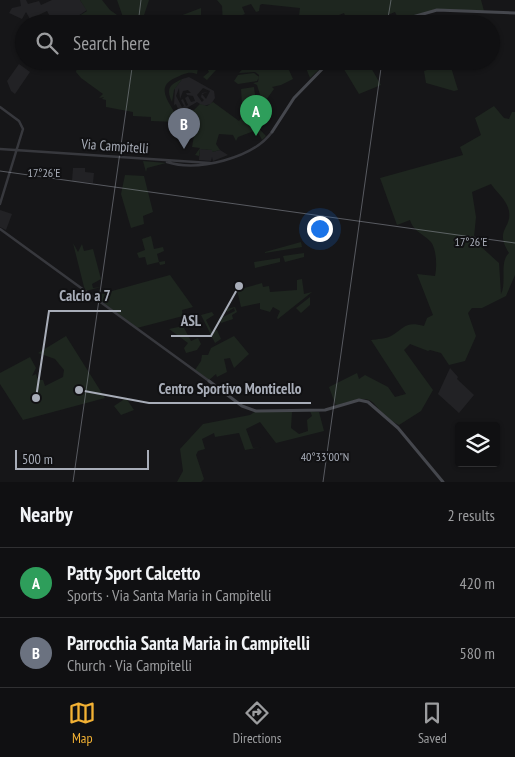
<!DOCTYPE html>
<html lang="en">
<head>
<meta charset="utf-8">
<style>
	:root { --surface:#101012; --page:#1e1e20; --text:#f1f3f6; --muted:#9c9d9f; --line:#303032; --accent:#f2b134 }
	body { margin:0; font-family:"PT Sans Narrow",sans-serif; background:var(--page); color:var(--text) }
	.controls { position:absolute; right:15px; bottom:15px; display:grid; overflow:hidden; border-radius:5px; box-shadow:0 1px 4px #0004 }
	.controls button { width:45px; height:45px; display:grid; place-items:center; padding:0; border:0; border-bottom:1px solid var(--line); background:var(--surface); color:var(--text); font:25px sans-serif }
	.scale { position:absolute; left:15px; bottom:12px; width:134px; box-sizing:border-box; padding-left:5px; border:2px solid #a8adb8; border-top:0; font-size:14px; line-height:18px; white-space:nowrap; color:#a8adb8; -webkit-text-stroke:4px #111113; paint-order:stroke }
	.you { position:absolute; left:319px; top:228px; width:18px; height:18px; margin:-12px; border:4px solid #fff; border-radius:50%; background:#1a73e8; box-shadow:0 0 0 8px #1a73e833 }
	.badge { display:grid; place-items:center; width:32px; height:32px; border-radius:50%; background:var(--accent); color:#fff; font-size:16px; font-weight:700 }
	.pin { position:absolute; translate:-50% -41px; filter:drop-shadow(0 1px 2px #0008) }
	.pin::after { content:''; position:absolute; top:26px; width:18px; height:15px; background:inherit; clip-path:polygon(0 0,100% 0,50% 100%) }
	.list { margin:0; padding:0; list-style:none }
	h2 { display:flex; justify-content:space-between; align-items:center; height:65px; margin:0; padding:0 20px; font-size:21px }
	h2 small { font-size:16px; font-weight:400; color:var(--muted) }
	.list li { display:grid; grid-template-columns:32px 1fr auto; gap:15px; align-items:center; box-sizing:border-box; height:70px; padding:0 20px; border-top:1px solid var(--line) }
	.list b { display:block; font-size:19px; white-space:nowrap }
	.list p { margin:0; font-size:16px; white-space:nowrap; color:var(--muted) }
	.list em { font-size:16px; font-style:normal; color:var(--muted) }
	.icon { flex:none; width:28px; height:28px; fill:none; stroke:currentColor; stroke-width:2; stroke-linecap:round; stroke-linejoin:round }
	.map { position:relative; flex:none; width:515px; height:482px; overflow:hidden }
	.search { position:absolute; background:var(--surface); box-shadow:0 1px 4px #0004; left:15px; right:15px; top:15px; height:55px; display:flex; align-items:center; gap:12px; box-sizing:border-box; padding:0 18px; border-radius:28px; color:var(--muted); font-size:19px }
	.sheet { height:205px; background:var(--surface) }
	nav { display:flex; justify-content:space-around; align-items:center; box-sizing:border-box; height:70px; border-top:1px solid var(--line); background:var(--surface); font-size:14px; color:var(--muted) }
	nav a { display:grid; justify-items:center; gap:2px }
	nav .on { color:var(--accent) }
	.map>svg:first-child { display:block }
	.built { fill:#222225; fill-rule:evenodd }
	.green { fill:#1e261f; fill-rule:evenodd }
	.lines { fill:none; stroke-linecap:round; stroke-linejoin:round }
	.tertiary { stroke:#37383d; stroke-width:2.5 }
	.secondary { stroke:#45474d; stroke-width:3 }
	.ticks { fill:none; stroke:#a8adb8; stroke-width:1; stroke-opacity:0.45 }
	.labels { text-anchor:middle; dominant-baseline:central; stroke-width:4; stroke-linejoin:round; paint-order:stroke }
	.street-label { font-size:14px; fill:#a8adb8; stroke:#111113 }
	.ticks-label { font-size:12px; text-anchor:middle; fill:#a8adb8; stroke:#111113; stroke-width:4; stroke-linejoin:round; paint-order:stroke }
	.leader { fill:none; stroke:#a8adb8; stroke-width:2 }
	.callout-dot { fill:#a8adb8; stroke:#111113; stroke-width:2 }
	.callout-label { font-size:15px; text-anchor:middle; font-weight:bold; fill:#a8adb8; stroke:#111113; stroke-width:4; stroke-linejoin:round; paint-order:stroke }
</style>
</head>
<body>
<div class="map">
<svg width="515" height="482" viewBox="0 0 515 482">
	<rect width="100%" height="100%" fill="#161618"/>
	<path class="built" d="M20,0h6l2,4 11,-3 2,4 11,-5h28l7,10 -21,14h-12l-7,-13 -17,8 -4,-7 -4,7 -13,-6 3,-5 9,-2z
		M19,64l11,8 -15,22 -4,-3 -4,-10z
		M189,77l25,14 1,7 -4,6 -8,2 -6,-4 -12,7h-7l-2,-5 -2,1 1,-17 7,-9zM179,88l1,11 3,-8 5,-1 3,3h-5l1,2 6,1 2,5 -4,1 -3,-6 -3,2 3,7 -2,1 -3,-7 -2,1 3,6 -2,1 -6,-11zM203,88l7,3 -4,8 -4,-5 6,-2 -6,1 -1,4 3,3 -2,2 -5,-7z
		M200,149l12,1v2l8,-2 8,5 -15,6 -1,-4 -1,4 -12,-1z
		M73,168h12v4l9,1 -1,10 -21,-2z
		M0,210l12,4 -6,16 -6,-3z
		M450,368l8,9 -1,2 17,16 -15,18 -21,-19z"/>
	<path class="green" d="M80,0h22l8,10 14,10 -7,-20h32l-7,21 2,3h-78l21,-13z
		M217,0h264l3,11 -50,-1 -35,10 -4,-8 -30,12h-16l-5,-11 -15,6 2,5h-33l2,-16 -38,-4 -2,1 -1,6 -3,1 -5,-8 -9,3 3,7 -12,5 1,5h-11l-1,-18z
		M201,8v14l4,2h-26l1,-8z
		M78,61h62l2,4 6,1 8,-5h68l-17,19 -4,-3 6,-5 -4,-7 -7,3 -1,6c-9,-3 -13,0 -22,4 -24,11 1,29 3,44l-27,-1v-4l-18,-1v-4l-27,-5v-7l-4,-1 2,-2 -5,1 4,-4 -22,-16 -5,-6z
		M244,61h84l-18,17 -6,-15 -16,5 5,11 -12,6 -9,2 2,2 -11,15 -6,-19 -4,-2 5,-1 1,-7 -4,-3 -16,1 8,-9z
		M339,61h28l14,24 -22,9z
		M447,63l3,1 8,26 -4,1 -28,-8 -2,-12z
		M254,73l5,4 -2,4 -19,3 -4,-3 4,-6z
		M182,79l-8,11 -2,12c-6,-13 -3,-17 10,-23z
		M254,87l2,15 -14,2 -1,-15z
		M213,102l26,19 6,-7 21,22 -4,4 -5,-10 -19,7 -2,4 -3,-6 -14,-1 -3,10 4,6 -8,2v-2l-12,-1 -1,7 -4,-1 5,-7 -8,-1 2,-11 -3,-4 -10,-2 1,-10 -5,-10h17l6,-6 7,2z
		M259,103l3,2 -8,11 -13,-10z
		M494,106l10,12 5,1 3,-7h3v163l-9,21 -24,12h-10l-4,5 8,23 -11,25 -16,4 -8,-12 -11,-3 -2,1 -18,-7 -6,6 29,40 -12,21 -22,14c-33,-17 -16,-37 -63,-19l-7,-19 28,-14 2,6 6,-4 23,12 7,10 11,-3 -35,-54c6,-1 15,-1 20,-4 14,-8 14,-15 33,-10l3,-8 6,-3 -16,-41 18,2c2,-9 2,-28 -5,-35 -8,-8 -17,-10 -20,-21l-13,5 -17,-47 83,-23 -3,-8 21,-12 -6,-17zM491,184c6,9 16,16 18,27 3,18 -15,18 0,42 -10,9 -2,29 -8,41l-2,-31 -21,-19 -4,-7 2,-20 -4,-25z
		M143,161l23,2 -19,5 -1,4z
		M125,175l19,1 9,36 -10,4 1,8 -13,4 -10,-34z
		M151,236l3,13 9,-2 1,4 -7,3 2,8 6,-1v3l-5,1 -1,-3 -12,3 -2,-8 -6,1 -2,-5 8,-3 -3,-11z
		M301,242l1,5 -37,6v-1z
		M73,243l5,9 4,-8 2,7 9,-2 8,30 -9,5 1,4 8,-1 -15,4 -2,-4z
		M304,253v4l-19,5 -2,-6z
		M280,258v4l-25,6 -1,-6z
		M170,275l23,32 -11,3 1,6 -46,12 -43,-32z
		M302,279l2,15 8,-2 -34,27 -1,-1 3,-7 -7,-4 -3,5 -10,-3v-6l-19,4 -4,-17 25,-7 1,4 6,-1 1,6 27,-2v-10z
		M310,297v8l-9,8 -5,-5z
		M235,307l2,5 -5,3 1,4 -12,4 -2,-4 16,-8 -1,-3 -7,4 -1,-3z
		M212,312l2,3 -8,5 6,12 5,-2 4,9 -6,4 -14,-28z
		M183,326l8,15 7,-3 3,6 -4,6 -11,3 -2,-5 4,-5 -19,-14z
		M66,336l39,62 -82,22 -23,-36v-11l30,-16 6,11 -4,8 4,-2 2,6h5l2,6 18,-9 1,-7 -9,-11 -17,-6z
		M234,336l15,18 -15,14 -4,-10 -6,1 3,13 -10,5 -1,-3 -7,6 -14,-10 6,-9 1,-6h6l3,-7z
		M126,398l8,12 -13,5 -7,-9z
		M256,411l36,1 -1,16 8,6 9,-3 -1,-11 5,-4 -2,-5 9,1 5,19 -48,12 -16,-21 -14,7 7,19 8,-1 -16,3 -6,-17 -24,4 -1,-4 -12,6 3,10 -7,2 -2,4 8,24 -3,3h-24l6,-11 -3,-22 23,-25 47,-9z"/>
	<g class="lines">
		<path class="tertiary" d="M0,107l19,14 4,8 -23,75
			M0,149l210,14
			M167,162c31,10 86,-4 105,-30
			M0,229l209,152"/>
		<path class="secondary" d="M388,24l49,-14 78,3
			M272,132l22,-34 36,-37
			M209,381l33,25 14,5 69,-1 34,-10 9,2 30,26 45,54"/>
	</g>
	<path class="ticks" d="M138,24l3,-24M387,24l4,-24M0,171l515,72M73,482l60,-421M323,482l59,-421"/>
	<g class="labels">
		<g class="street-label">
			<text transform="translate(115 146) rotate(4)">Via Campitelli</text>
		</g>
	</g>
	<g class="ticks-label">
		<text x="44" y="177">17°26'E</text>
		<text x="471" y="246">17°26'E</text>
		<text x="325" y="461">40°33'00"N</text>
	</g>
	<path class="leader" d="M36 398L49 311H121M239 286L211 336H171M79 390L149 403H311"/>
	<g class="callout-dot">
		<circle cx="36" cy="398" r="5"/>
		<circle cx="239" cy="286" r="5"/>
		<circle cx="79" cy="390" r="5"/>
	</g>
	<g class="callout-label">
		<text x="85" y="301">Calcio a 7</text>
		<text x="191" y="326">ASL</text>
		<text x="230" y="394">Centro Sportivo Monticello</text>
	</g>
</svg>
<div class="controls">
<button><svg class="icon" aria-label="layers" viewBox="0 0 24 24"><path d="M12 4l9 5-9 5-9-5zM3 14l9 5 9-5"/></svg></button>
</div>
<div class="scale">500 m</div>
<div class="you"></div>
<div class="pin badge" style="left:256px;top:136px;background:#2e9e5b">A</div>
<div class="pin badge" style="left:184px;top:149px;background:#6b7280">B</div>
<div class="search"><svg class="icon" aria-label="search" viewBox="0 0 24 24"><circle cx="10" cy="10" r="6"/><path d="M15 15l6 6"/></svg>Search here</div>
</div>
<section class="sheet">
<h2>Nearby<small>2 results</small></h2>
<ul class="list">
<li><span class="badge" style="background:#2e9e5b">A</span><div><b>Patty Sport Calcetto</b><p>Sports · Via Santa Maria in Campitelli</p></div><em>420 m</em></li>
<li><span class="badge" style="background:#6b7280">B</span><div><b>Parrocchia Santa Maria in Campitelli</b><p>Church · Via Campitelli</p></div><em>580 m</em></li>
</ul>
</section>
<nav>
<a class="on"><svg class="icon" aria-label="map" viewBox="0 0 24 24"><path d="M3 6l6-2 6 2 6-2v14l-6 2-6-2-6 2zM9 4v14M15 6v14"/></svg>Map</a>
<a><svg class="icon" aria-label="directions" viewBox="0 0 24 24"><path d="M12 3l9 9-9 9-9-9zM9 14v-3h6M13 9l2 2-2 2"/></svg>Directions</a>
<a><svg class="icon" aria-label="saved" viewBox="0 0 24 24"><path d="M7 4h10v16l-5-4-5 4z"/></svg>Saved</a>
</nav>
</body>
</html>
